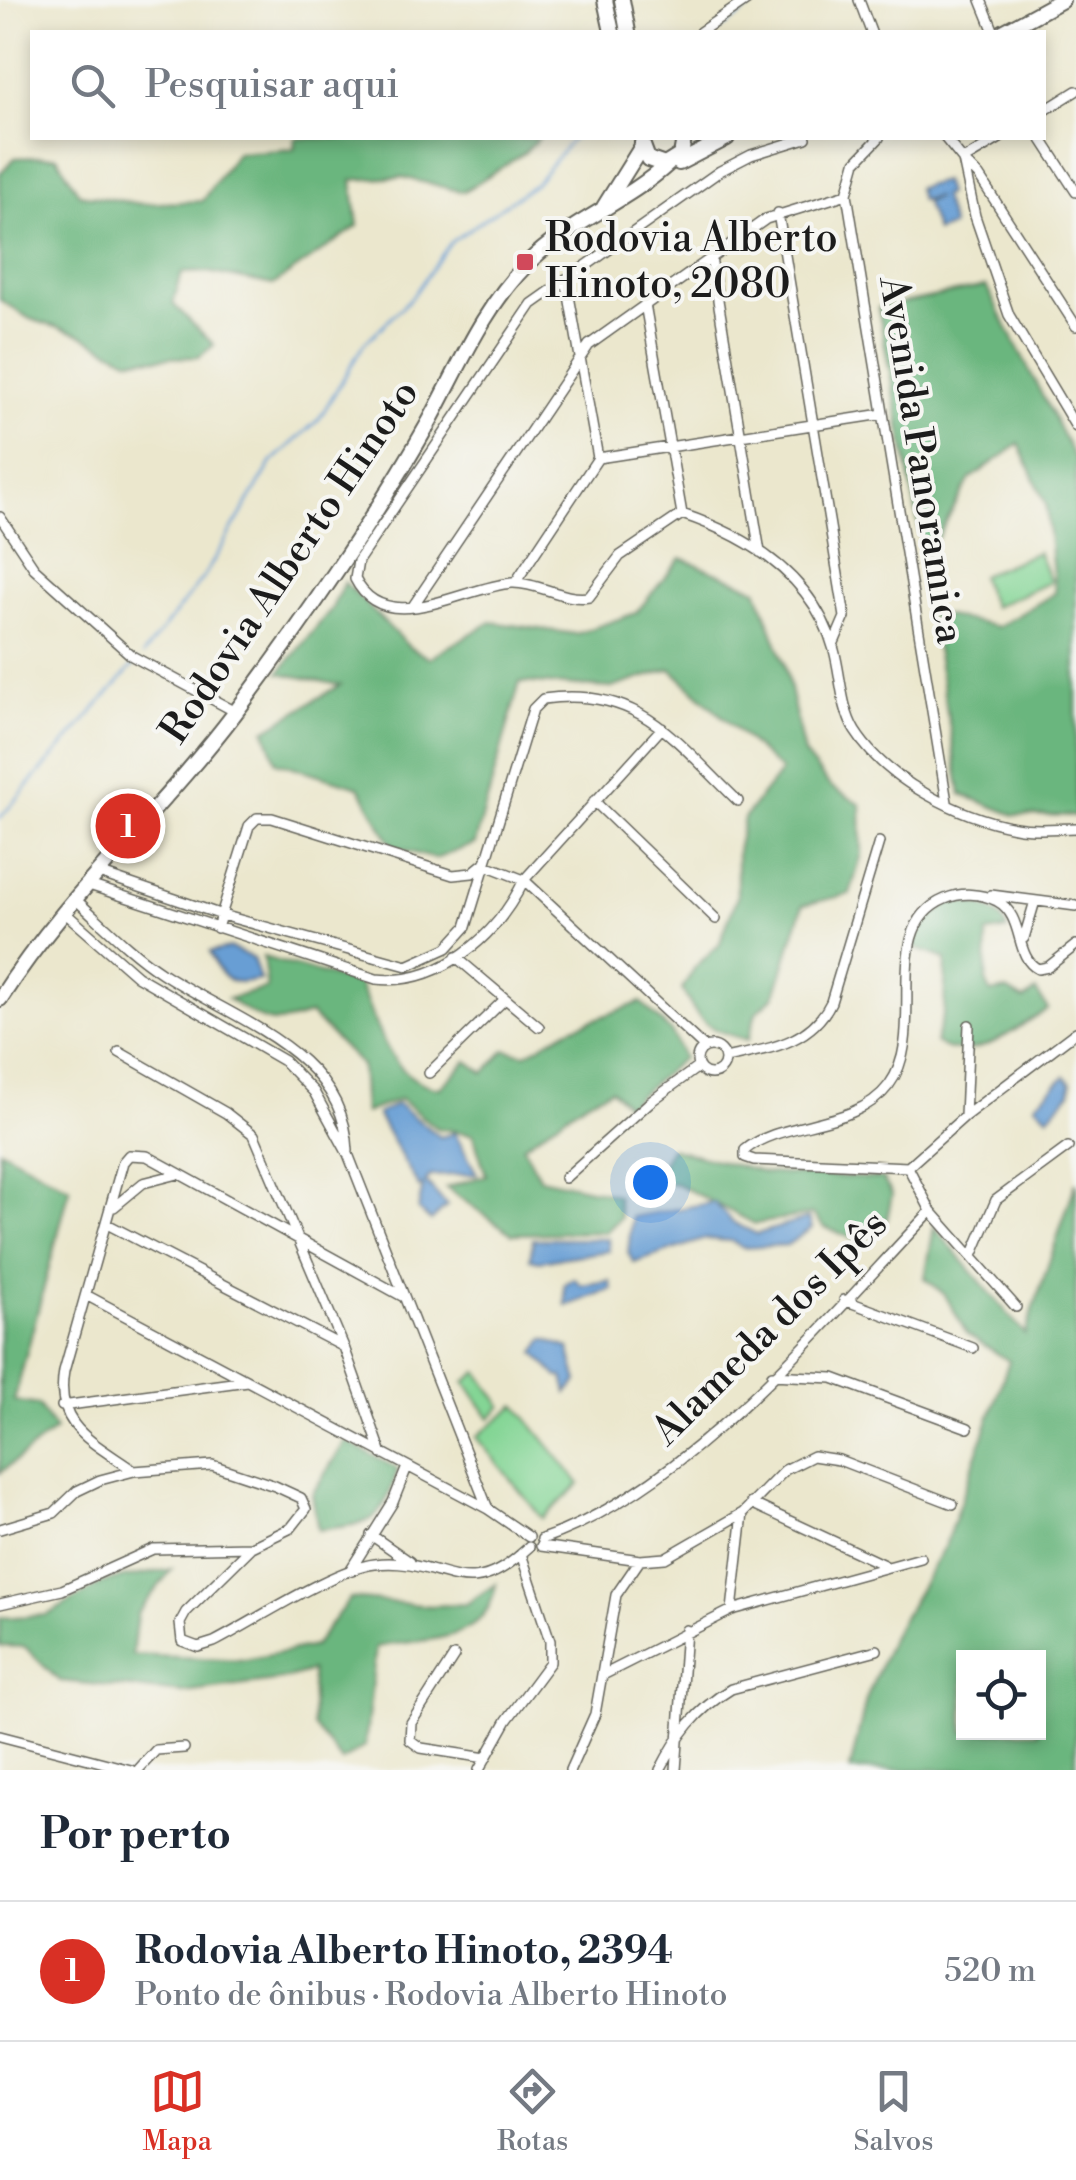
<!DOCTYPE html>
<html lang="pt">
<head>
<meta charset="utf-8">
<style>
	:root { --surface:#fff; --page:#f6f6f7; --text:#1f2937; --muted:#747a83; --line:#e0e1e3; --accent:#d93025 }
	body { margin:0; font-family:"Libre Bodoni",serif; background:var(--page); color:var(--text) }
	.controls { position:absolute; right:30px; bottom:30px; display:grid; overflow:hidden; border-radius:0px; box-shadow:0 5px 15px #0003 }
	.controls button { width:90px; height:90px; display:grid; place-items:center; padding:0; border:0; border-bottom:2px solid var(--line); background:var(--surface); color:var(--text); font:50px sans-serif }
	.you { position:absolute; left:650px; top:1182px; width:35px; height:35px; margin:-25px; border:8px solid #fff; border-radius:50%; background:#1a73e8; box-shadow:0 0 0 15px #1a73e833 }
	.badge { display:grid; place-items:center; width:65px; height:65px; border-radius:50%; background:var(--accent); color:#fff; font-size:32px; font-weight:700 }
	.pin { position:absolute; translate:-50% -50%; border:5px solid #fff; box-shadow:0 2px 10px #0006 }
	.list { margin:0; padding:0; list-style:none }
	h2 { display:flex; justify-content:space-between; align-items:center; height:130px; margin:0; padding:0 40px; font-size:42px }
	h2 small { font-size:32px; font-weight:400; color:var(--muted) }
	.list li { display:grid; grid-template-columns:65px 1fr auto; gap:30px; align-items:center; box-sizing:border-box; height:140px; padding:0 40px; border-top:2px solid var(--line) }
	.list b { display:block; font-size:38px; white-space:nowrap }
	.list p { margin:0; font-size:32px; white-space:nowrap; color:var(--muted) }
	.list em { font-size:32px; font-style:normal; color:var(--muted) }
	.icon { flex:none; width:55px; height:55px; fill:none; stroke:currentColor; stroke-width:2; stroke-linecap:round; stroke-linejoin:round }
	.map { position:relative; flex:none; width:1076px; height:1770px; overflow:hidden }
	.search { position:absolute; background:var(--surface); box-shadow:0 5px 15px #0003; left:30px; right:30px; top:30px; height:110px; display:flex; align-items:center; gap:25px; box-sizing:border-box; padding:0 35px; border-radius:0px; color:var(--muted); font-size:38px }
	.sheet { height:270px; background:var(--surface) }
	nav { display:flex; justify-content:space-around; align-items:center; box-sizing:border-box; height:140px; border-top:2px solid var(--line); background:var(--surface); font-size:28px; color:var(--muted) }
	nav a { display:grid; justify-items:center; gap:5px }
	nav .on { color:var(--accent) }
	.map>svg:first-child { display:block }
	.green { fill:#84d595; stroke:#507858; stroke-width:2.5 }
	.forest { fill:#6bb67e; stroke:#44694d; stroke-width:2.5; fill-rule:evenodd }
	.water { fill:#679ed4; stroke:#425d78; stroke-width:2.5 }
	.lines { fill:none; stroke-linecap:round; stroke-linejoin:round }
	.stream { stroke:#679ed4; stroke-width:2.5 }
	.minor-casing { stroke:#64635a; stroke-width:12 }
	.primary-casing { stroke:#64635a; stroke-width:18 }
	.minor { stroke:#fff; stroke-width:9 }
	.primary { stroke:#fff; stroke-width:14 }
	.poi-dot { fill:#d1495b; stroke:#f6f6f2; stroke-width:4 }
	.labels { text-anchor:middle; dominant-baseline:central; stroke-width:8; stroke-linejoin:round; paint-order:stroke }
	.poi-label { font-size:40px; fill:#1c1c1c; stroke:#f6f6f2; text-anchor:start }
	.street-label { font-size:40px; fill:#1c1c1c; stroke:#f6f6f2 }
</style>
</head>
<body>
<div class="map">
<svg width="1076" height="1770" viewBox="0 0 1076 1770">
	<rect width="100%" height="100%" fill="#f6f6f2"/>
	<filter id="ink" filterUnits="userSpaceOnUse"><feTurbulence type="fractalNoise" baseFrequency=".01" numOctaves="2"/><feDisplacementMap in="SourceGraphic" scale="20" xChannelSelector="R" yChannelSelector="G"/><feConvolveMatrix kernelMatrix="1 2 1 2 8 2 1 2 1" color-interpolation-filters="sRGB"/></filter>
	<filter id="wash" filterUnits="userSpaceOnUse"><feTurbulence type="fractalNoise" baseFrequency=".0048" numOctaves="4" result="noise"/><feDisplacementMap in="SourceGraphic" scale="40" xChannelSelector="R" yChannelSelector="G"/><feGaussianBlur stdDeviation="2.25" result="paint"/><feColorMatrix in="noise" values="0 0 0 0 0 0 0 0 0 0 0 0 0 0 0 0 0 1.4 0 .05"/><feComposite in="paint" operator="in"/></filter>
	<g filter="url(#wash)">
		<rect width="100%" height="100%" fill="#ebe7cd"/>
		<path class="green" d="M1038,552l13,30 -58,25 -13,-31z
			M478,1372l24,34 -12,12 -25,-36z
			M516,1405l64,79 -38,34 -66,-81z"/>
		<path class="forest" d="M295,138h244l-15,15 -61,39 -61,-15 -50,3 6,46 -85,59 -65,-13 -26,1 -9,31 41,41 -15,12 -71,2 -49,-25 -49,-15 -30,-19v-127l15,-15 42,-2 22,38 63,10 60,-3 34,-48 58,-4z
			M986,286l90,175v355l-62,-1 -53,-21 -31,-182 68,15 57,-34 -9,-89 -27,-60 -49,35 -45,81 -47,-252z
			M681,558l76,31 28,76 19,89 26,32 31,19 1,49 -12,40 -47,11 -28,90 -19,18 -8,27c-38,-10 -49,-15 -66,-51l13,-22 24,-22 18,-48v-46l7,-33 37,-47 -110,-102 -60,19 -91,-6 -45,162 -40,15 -42,-12 -34,-60 -83,-25 -11,-32 75,-45 -61,-12 53,-65 12,-26 65,65 20,11 62,-36 85,12 60,-21z
			M951,901c23,2 47,4 56,29l-20,3 -1,49 5,11 16,-3 17,10 12,-9 12,18c-36,21 -73,57 -113,34l9,-31 2,-53 -32,-11 5,-20z
			M263,957l96,27c18,40 31,98 81,104l27,-27 17,12 21,-23 21,4 43,-25 72,-27 31,31 11,25 -56,47 -16,-16 -25,12 -63,45 17,32 77,17 3,23 -14,14 -94,2 -66,-46 40,-13 -13,-41 -37,-6 -36,-29 -36,14 -3,-48 -51,-51c-40,16 -47,7 -82,-15l39,-11z
			M670,1148l95,25 118,6 9,15 -5,26 -26,22 -37,-15 -11,-13 -58,10 -78,-40 -23,-3z
			M0,1149l70,39 -56,213 24,4 17,25 -55,43z
			M1076,1182v588h-226l16,-70 26,-64 53,-90 64,-185 -42,-27 -22,-39 -20,-17 9,-51 91,107zM964,1658h74v74h-74z
			M346,1441l52,28c-19,59 -25,53 -80,61l-6,-36z
			M172,1569l-35,45 -5,41 113,5 69,-14 36,-48 80,8 36,-2 30,-20c-10,62 -68,53 -120,63l-11,99 -23,15 -29,-35 -2,-55 -29,9 -98,13 -125,-12 -34,-34 -25,-1v-28l47,-3 60,-34z"/>
		<path class="water" d="M943,181l4,13 -5,2 10,30 -16,6 -11,-30 12,-5 -17,3 -3,-12z
			M230,948l23,10 7,22c-31,5 -38,2 -50,-28z
			M1065,1076l6,7 -1,10 -22,24 -13,-13z
			M397,1104l43,33 15,-4 22,41 -47,2 -4,6 21,24 -16,15 -13,-11 5,-25 -4,2 -42,-73z
			M714,1202l18,20 25,12 52,-16 3,10 -25,17 -44,3 -12,-7 -26,-2 -71,24 -6,-10 4,-36z
			M533,1239h75l1,12 -70,10 -9,-2z
			M574,1278l7,7 29,-4 2,8 -46,17 -2,-21z
			M544,1339l25,9 9,34 -11,11 -4,-16h-5l-23,-24z"/>
		<g class="lines">
			<path class="stream" d="M717,32l44,-32
				M143,655l62,-80 67,-113 47,-43 45,-75 48,-47 39,-55 84,-58 38,-46
				M0,818l137,-157"/>
		</g>
	</g>
	<g filter="url(#ink)">
		<g class="lines">
			<defs>
				<path id="minor" d="M859,0l12,32
					M981,0l13,32
					M700,32l47,-32
					M1044,111l32,-20
					M806,138l-55,17 -31,16 -188,133 -174,257 -3,18c30,60 108,8 157,4 26,-1 51,18 77,14l31,-41 62,-42c68,23 132,63 152,136 7,25 7,58 21,81 31,49 104,86 160,96 20,4 41,1 61,1
					M879,138l-23,24 -9,32 100,608
					M945,138l18,22 12,56 34,99 67,112
					M1000,138l-37,22 16,16 97,150
					M1041,138l35,54
					M778,213l67,404 -12,28
					M711,258l49,294
					M566,279l32,179
					M645,304l37,210
					M598,458l285,-44
					M0,517l34,51 98,88 104,56
					M515,583l83,-125
					M413,606l176,-261 177,-126 81,-25
					M594,801l122,118
					M96,872l126,43 185,51 40,-18 19,-21 67,-218 10,-10c97,-14 132,42 195,102
					M86,884l290,95c64,7 121,-43 148,-99l138,-152
					M991,895l85,11
					M74,898c29,26 56,54 88,75 71,47 182,78 186,178
					M63,911l74,65 147,85 30,31 34,62 140,355 41,28
					M217,928l32,-102 8,-8h15l181,57 19,-2 11,-9 41,16 180,167
					M1024,938l11,-37
					M456,957l83,70
					M697 1060a14 14 0 1 1 28 0a14 14 0 1 1-28 0Z
					M119,1052l107,61 28,22 90,212 38,107
					M725,1058c42,-9 86,-14 106,-56l48,-160
					M429,1073l76,-74
					M965,1116l4,-91
					M908,1167l-154,-7 -9,-3v-7c37,-31 110,-20 144,-65 41,-54 -12,-158 56,-186 16,-7 35,-6 52,2 28,15 17,56 41,68l10,-2 28,-22
					M565,1178l85,-76 48,-35
					M114,1207l29,-24 35,-9
					M107,1224l237,123
					M972,1256l24,-56 72,-53
					M86,1295l402,214
					M844,1300l129,48
					M1016,1307l-85,-96 -23,-44 57,-51 111,-84
					M772,1375l61,3 135,50
					M62,1406l185,-25
					M134,1471c-40,-29 -80,-43 -70,-100l59,-209 6,-7 18,1 255,140
					M751,1503l133,62
					M0,1529l54,-16 23,-22 23,-11 34,-9 78,-6 63,21 26,12 5,11 -15,19 -39,19 -99,2 -91,41 -62,14
					M371,1535l39,27
					M542,1539c148,-51 282,-216 389,-328
					M541,1546l99,14 25,-2 78,-45 42,-43 28,-14 26,4 114,44
					M252,1547l-66,65 -6,11 2,18 16,6 16,-5c41,-21 119,-73 161,-78 65,-8 88,42 146,-10
					M351,1569l42,-67 14,-35
					M732,1610l11,-97
					M454,1656l-43,67 -1,17 11,8 65,10
					M603,1675l129,-65 189,-52
					M0,1736l131,34
					M138,1770l18,-20 28,-2
					M479,1770l28,-50 43,-58v-21l-29,-87 8,-7
					M570,1770l25,-56 21,-119 24,-35
					M660,1770c18,-35 36,-60 71,-81l146,-39
					M676,1770l10,-140"/>
				<path id="primary" d="M605,0l7,32
					M622,0l6,32
					M1003,32l59,-32
					M642,143l6,16 17,6 16,-10 3,-17
					M679,163l48,-25
					M604,207l38,-61
					M0,999c67,-105 160,-187 235,-286 65,-86 140,-195 193,-289 31,-56 53,-113 99,-160 40,-41 98,-61 141,-100"/>
			</defs>
			<use href="#minor" class="minor-casing"/>
			<use href="#primary" class="primary-casing"/>
			<use href="#minor" class="minor"/>
			<use href="#primary" class="primary"/>
		</g>
	</g>
	<rect class="poi-dot" x="515" y="252" width="20" height="20" rx="5"/>
	<g class="labels">
		<g class="poi-label">
			<text x="545" y="239">Rodovia Alberto<tspan x="545" dy="46">Hinoto, 2080</tspan></text>
		</g>
		<g class="street-label">
			<text transform="translate(921 460) rotate(81)">Avenida Panoramica</text>
			<text transform="translate(290 562) rotate(-56)">Rodovia Alberto Hinoto</text>
			<text transform="translate(770 1328) rotate(-45)">Alameda dos Ipês</text>
		</g>
	</g>
</svg>
<div class="controls">
<button><svg class="icon" aria-label="locate" viewBox="0 0 24 24"><circle cx="12" cy="12" r="6"/><path d="M12 2v4M12 18v4M2 12h4M18 12h4"/></svg></button>
</div>
<div class="you"></div>
<div class="pin badge" style="left:128px;top:826px">1</div>
<div class="search"><svg class="icon" aria-label="search" viewBox="0 0 24 24"><circle cx="10" cy="10" r="6"/><path d="M15 15l6 6"/></svg>Pesquisar aqui</div>
</div>
<section class="sheet">
<h2>Por perto<small></small></h2>
<ul class="list">
<li><span class="badge">1</span><div><b>Rodovia Alberto Hinoto, 2394</b><p>Ponto de ônibus · Rodovia Alberto Hinoto</p></div><em>520 m</em></li>
</ul>
</section>
<nav>
<a class="on"><svg class="icon" aria-label="map" viewBox="0 0 24 24"><path d="M3 6l6-2 6 2 6-2v14l-6 2-6-2-6 2zM9 4v14M15 6v14"/></svg>Mapa</a>
<a><svg class="icon" aria-label="directions" viewBox="0 0 24 24"><path d="M12 3l9 9-9 9-9-9zM9 14v-3h6M13 9l2 2-2 2"/></svg>Rotas</a>
<a><svg class="icon" aria-label="saved" viewBox="0 0 24 24"><path d="M7 4h10v16l-5-4-5 4z"/></svg>Salvos</a>
</nav>
</body>
</html>
